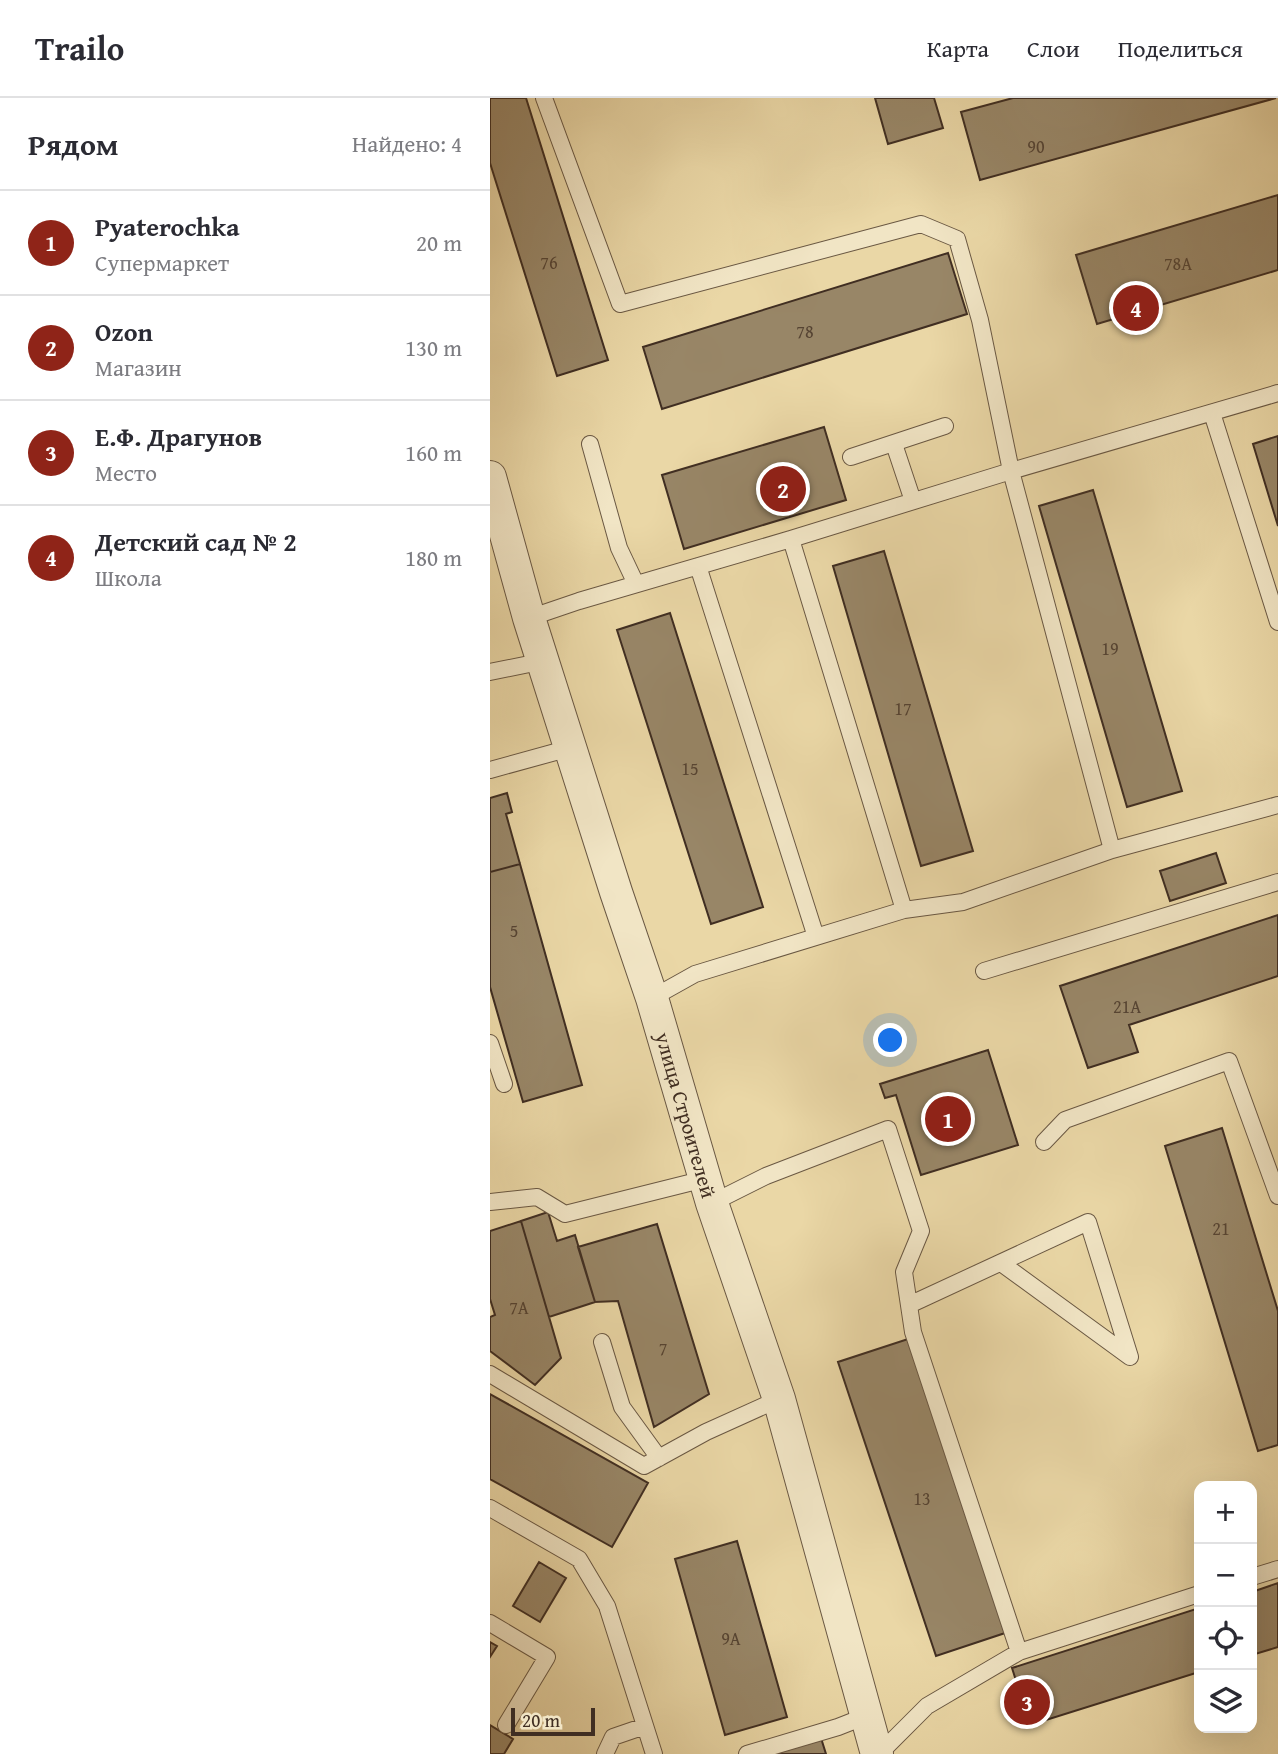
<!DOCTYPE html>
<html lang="ru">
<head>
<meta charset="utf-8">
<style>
	:root { --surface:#fff; --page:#f2f2f3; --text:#2b2b33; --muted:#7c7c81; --line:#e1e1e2; --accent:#8f2418 }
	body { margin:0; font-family:"Gentium Book Plus",serif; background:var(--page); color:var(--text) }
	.controls { position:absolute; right:21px; bottom:21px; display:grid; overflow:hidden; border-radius:14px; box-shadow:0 7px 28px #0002 }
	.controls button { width:63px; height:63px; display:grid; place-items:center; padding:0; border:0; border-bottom:2px solid var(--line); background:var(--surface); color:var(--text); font:35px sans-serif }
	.scale { position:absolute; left:21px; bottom:18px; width:84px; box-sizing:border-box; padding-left:7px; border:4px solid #402e22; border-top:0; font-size:19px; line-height:24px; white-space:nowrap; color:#402e22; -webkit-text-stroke:5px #f1e5c5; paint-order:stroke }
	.you { position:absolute; left:401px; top:943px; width:24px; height:24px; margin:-18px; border:5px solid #fff; border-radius:50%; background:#1a73e8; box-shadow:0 0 0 10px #1a73e833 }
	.badge { display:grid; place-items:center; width:46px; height:46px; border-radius:50%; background:var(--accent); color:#fff; font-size:23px; font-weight:700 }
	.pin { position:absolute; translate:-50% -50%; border:4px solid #fff; box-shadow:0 2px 7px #0006 }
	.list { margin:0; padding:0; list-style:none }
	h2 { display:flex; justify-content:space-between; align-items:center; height:91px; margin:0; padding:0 28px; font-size:30px }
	h2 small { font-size:23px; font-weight:400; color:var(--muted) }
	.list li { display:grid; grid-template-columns:46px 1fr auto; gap:21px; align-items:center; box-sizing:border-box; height:105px; padding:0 28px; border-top:2px solid var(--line) }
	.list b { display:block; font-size:26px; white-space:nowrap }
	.list p { margin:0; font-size:23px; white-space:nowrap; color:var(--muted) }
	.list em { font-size:23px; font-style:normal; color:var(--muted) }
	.icon { flex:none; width:38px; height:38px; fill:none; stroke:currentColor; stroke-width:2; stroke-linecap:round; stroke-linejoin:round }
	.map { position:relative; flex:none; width:788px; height:1656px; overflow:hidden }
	header { display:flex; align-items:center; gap:42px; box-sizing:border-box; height:98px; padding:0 35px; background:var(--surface); border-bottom:2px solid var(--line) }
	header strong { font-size:33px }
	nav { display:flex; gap:38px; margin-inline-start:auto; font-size:24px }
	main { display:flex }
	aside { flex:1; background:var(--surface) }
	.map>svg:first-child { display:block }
	.building { fill:#988667; stroke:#402e22; stroke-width:2 }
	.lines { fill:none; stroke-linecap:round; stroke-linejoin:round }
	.lane-casing { stroke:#6a5843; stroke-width:18 }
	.street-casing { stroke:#6a5843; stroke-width:34 }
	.lane { stroke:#f1e5c5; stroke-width:16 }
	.street { stroke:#f1e5c5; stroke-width:32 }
	.labels { text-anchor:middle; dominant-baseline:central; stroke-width:6; stroke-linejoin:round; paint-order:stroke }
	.number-label { font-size:18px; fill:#564433 }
	.street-label { font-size:21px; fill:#402e22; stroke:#f1e5c5 }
</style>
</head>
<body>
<header>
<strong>Trailo</strong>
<nav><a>Карта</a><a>Слои</a><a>Поделиться</a></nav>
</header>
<main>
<aside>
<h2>Рядом<small>Найдено: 4</small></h2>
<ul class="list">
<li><span class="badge">1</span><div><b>Pyaterochka</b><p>Супермаркет</p></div><em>20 m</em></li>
<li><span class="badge">2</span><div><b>Ozon</b><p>Магазин</p></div><em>130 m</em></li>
<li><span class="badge">3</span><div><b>Е.Ф. Драгунов</b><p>Место</p></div><em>160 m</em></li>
<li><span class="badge">4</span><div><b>Детский сад № 2</b><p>Школа</p></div><em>180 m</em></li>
</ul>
</aside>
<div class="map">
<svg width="788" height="1656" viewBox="0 0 788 1656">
	<rect width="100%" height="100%" fill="#ead7a6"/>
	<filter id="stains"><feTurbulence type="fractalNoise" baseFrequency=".00286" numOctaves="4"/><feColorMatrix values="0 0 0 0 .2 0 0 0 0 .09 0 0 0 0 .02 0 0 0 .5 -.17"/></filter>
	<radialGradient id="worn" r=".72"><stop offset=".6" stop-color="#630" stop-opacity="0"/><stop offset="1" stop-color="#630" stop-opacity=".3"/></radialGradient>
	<path class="building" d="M0,0h36l82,262 -51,16 -67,-213z
		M385,0h59l9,30 -55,16z
		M523,0h263l-296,82 -19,-68z
		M788,97v75l-181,54 -21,-69z
		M458,155l19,61 -305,95 -19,-62z
		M334,329l22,73 -162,49 -22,-74z
		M788,338v90l-25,-82z
		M603,392l89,301 -55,16 -88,-301z
		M394,453l89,300 -52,15 -88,-300z
		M180,515l93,294 -52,17 -94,-294z
		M17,695l5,19 -6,2 14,50 -30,8v-74z
		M726,755l10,30 -56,18 -10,-30z
		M30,766l62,221 -59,17 -33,-115v-115z
		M788,817v61l-149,49 9,27 -50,16 -28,-82z
		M498,952l30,95 -97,30 -25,-80 -11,3 -5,-14z
		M732,1030l56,183v134l-20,6 -93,-305z
		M58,1114l9,29 18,-6 20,67 -46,15 -28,-96z
		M31,1123l40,137 -26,27 -45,-34v-34l5,-2 -5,-16v-68z
		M167,1126l52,170 -55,33 -36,-126 -23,1 -17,-55z
		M418,1241l97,294 -69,23 -98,-294z
		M0,1296l158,89 -36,64 -122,-68z
		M247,1443l50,176 -62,18 -50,-176z
		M49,1464l27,16 -26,44 -27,-16z
		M788,1485v64l-26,8v-63z
		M709,1510v64l-169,53 -18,-57z
		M0,1544l7,4 -7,11z
		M0,1627l23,14 -9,15h-14z
		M331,1640l5,16h-61z"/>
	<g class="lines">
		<defs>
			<path id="lane" d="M54,0l76,206 301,-80 36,15 23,81 31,151 101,379
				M722,315l66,209
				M100,346l29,104 17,36
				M404,346l19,57
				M361,359l94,-31
				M301,441l113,371
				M208,468l118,371
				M39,520l50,-17 212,-62 220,-68 267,-78
				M0,574l54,-11
				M0,672l80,-22
				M494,873l294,-89
				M162,900l43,-24 209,-64 59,-8 149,-52 166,-45
				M0,945l14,41
				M554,1044l21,-22 164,-59 49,135
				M0,1104l47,-5 28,17 140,-35
				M222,1105l54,-27 122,-47 33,102 -17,41 9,60 106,320 180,-58
				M419,1207l179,-83 42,135 -129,-94
				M112,1244l20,65 37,51
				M0,1276l154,92 62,-34 73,-33
				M0,1410l89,51 28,47 47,148
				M762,1479l26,-8
				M0,1525l57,34 -41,68
				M115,1656l8,-17 32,-11
				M257,1656l91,-27 28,-11
				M389,1656l48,-48 92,-54"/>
			<path id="street" d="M0,379l39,141 87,274 36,106 60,205 67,196 98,355"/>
		</defs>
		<use href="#lane" class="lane-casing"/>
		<use href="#street" class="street-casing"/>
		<use href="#lane" class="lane"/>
		<use href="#street" class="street"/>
	</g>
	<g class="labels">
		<g class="number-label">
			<text x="546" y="48">90</text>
			<text x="59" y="164">76</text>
			<text x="688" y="165">78А</text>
			<text x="315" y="233">78</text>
			<text x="620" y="550">19</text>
			<text x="413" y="610">17</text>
			<text x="200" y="670">15</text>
			<text x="24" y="832">5</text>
			<text x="637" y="908">21А</text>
			<text x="731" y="1130">21</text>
			<text x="29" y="1209">7А</text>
			<text x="173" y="1250">7</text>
			<text x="432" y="1400">13</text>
			<text x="241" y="1540">9А</text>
		</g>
		<g class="street-label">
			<text transform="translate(196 1017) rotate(74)">улица Строителей</text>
		</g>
	</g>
	<rect width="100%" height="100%" filter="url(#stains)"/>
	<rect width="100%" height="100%" fill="url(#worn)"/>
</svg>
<div class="controls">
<button>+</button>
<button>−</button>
<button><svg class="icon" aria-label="locate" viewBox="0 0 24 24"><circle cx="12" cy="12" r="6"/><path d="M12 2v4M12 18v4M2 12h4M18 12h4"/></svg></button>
<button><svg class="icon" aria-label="layers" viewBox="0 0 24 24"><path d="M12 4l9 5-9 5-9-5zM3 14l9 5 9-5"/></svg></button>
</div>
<div class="scale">20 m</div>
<div class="you"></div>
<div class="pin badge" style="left:458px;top:1021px">1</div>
<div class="pin badge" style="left:293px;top:391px">2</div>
<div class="pin badge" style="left:537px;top:1604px">3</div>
<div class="pin badge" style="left:646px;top:210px">4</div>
</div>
</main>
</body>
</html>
